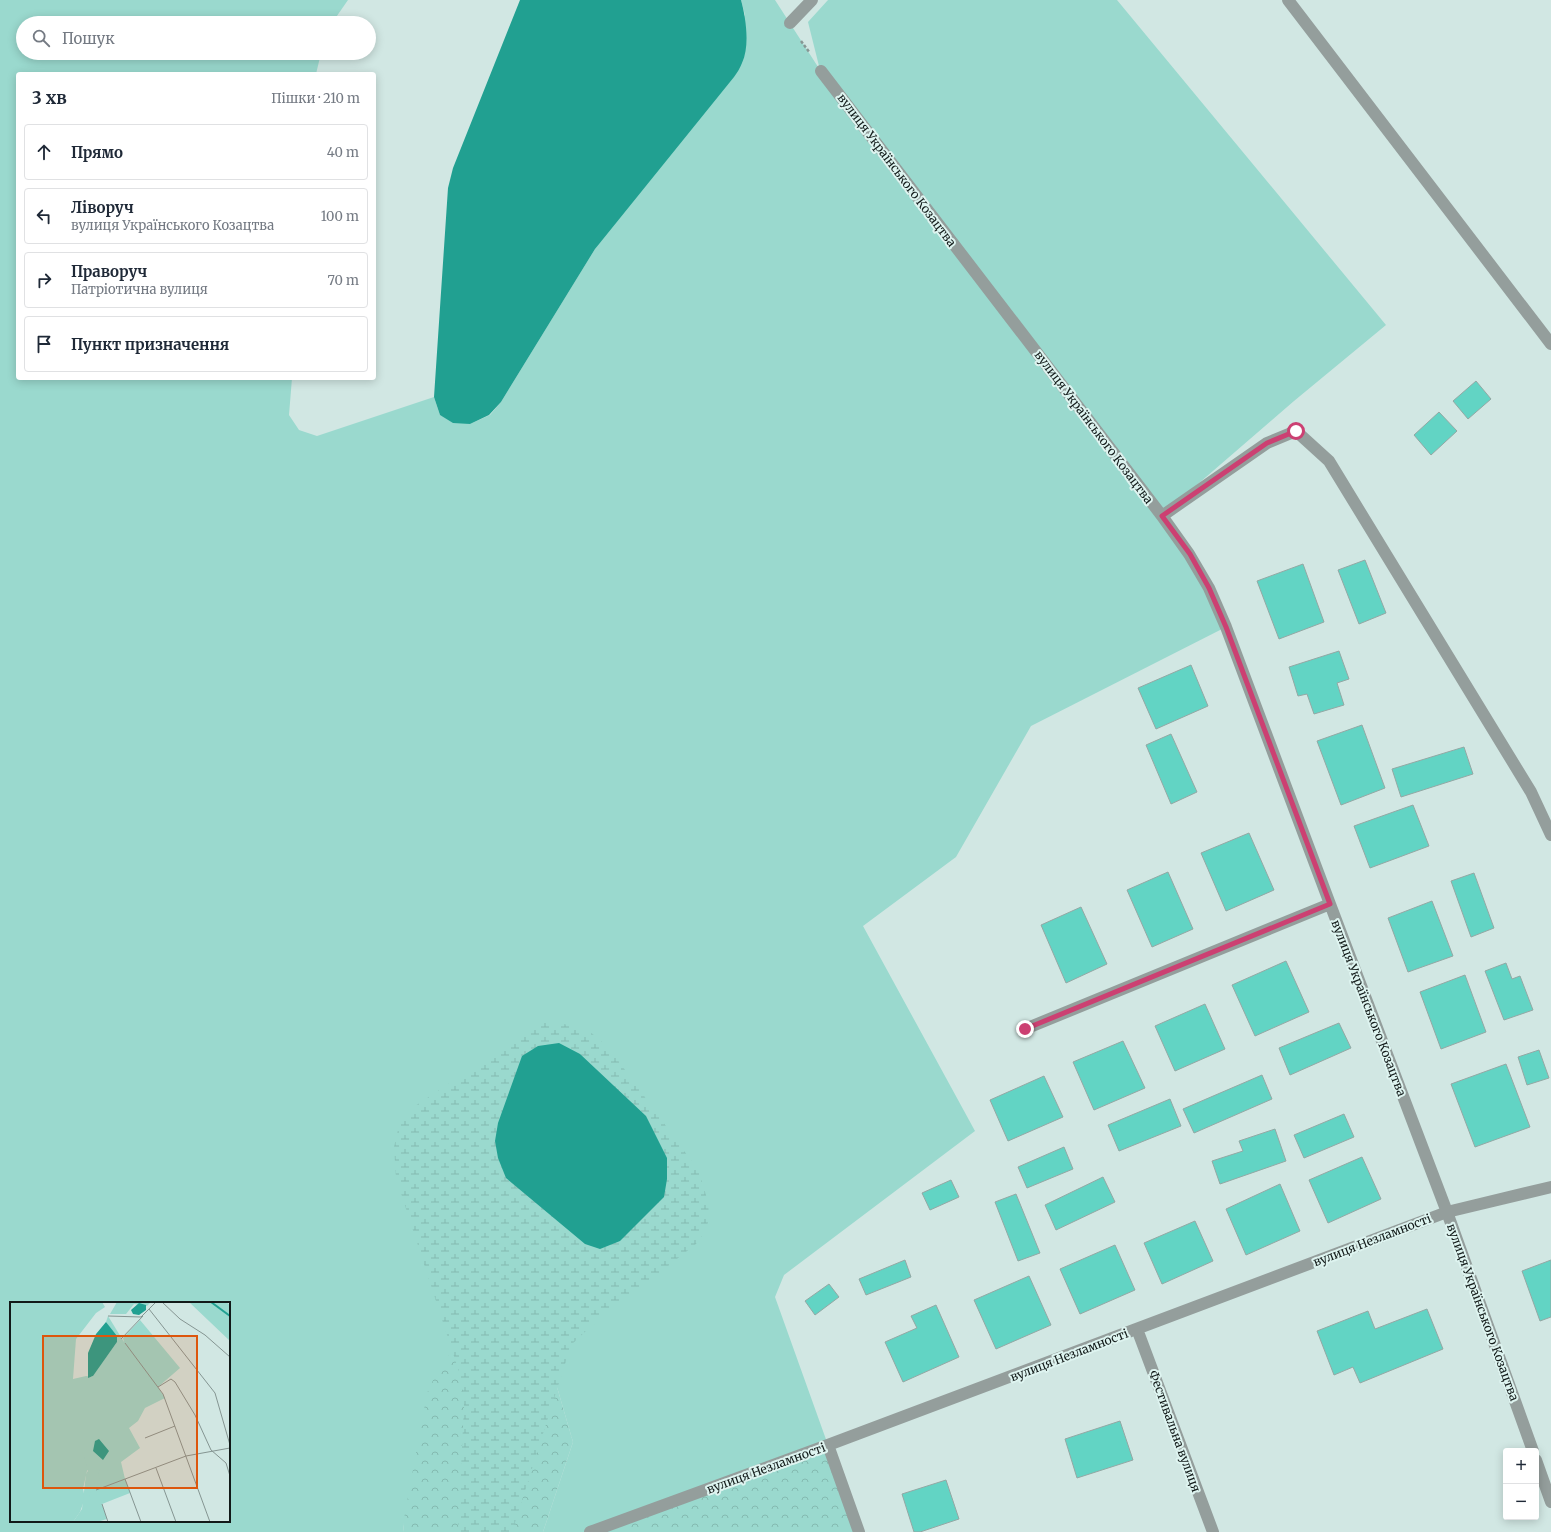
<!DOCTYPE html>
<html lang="uk">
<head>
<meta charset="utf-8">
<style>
	:root { --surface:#fff; --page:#f2f2f3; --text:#1f2937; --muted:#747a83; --line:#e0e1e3 }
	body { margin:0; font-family:Merriweather,serif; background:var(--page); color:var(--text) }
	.controls { position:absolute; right:12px; bottom:12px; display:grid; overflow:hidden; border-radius:4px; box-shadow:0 2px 10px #0003 }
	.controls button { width:36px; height:36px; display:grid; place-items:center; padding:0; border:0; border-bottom:1px solid var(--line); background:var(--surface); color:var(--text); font:20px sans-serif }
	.stop { position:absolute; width:12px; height:12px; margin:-9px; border:3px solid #cc4072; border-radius:50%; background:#fff }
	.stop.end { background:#cc4072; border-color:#fff; box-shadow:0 1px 4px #0008 }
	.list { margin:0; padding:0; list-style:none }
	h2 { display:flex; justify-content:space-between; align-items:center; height:52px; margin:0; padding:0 16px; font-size:17px }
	h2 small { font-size:13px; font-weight:400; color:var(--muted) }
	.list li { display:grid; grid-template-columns:26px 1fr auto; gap:12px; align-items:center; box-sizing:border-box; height:56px; margin:0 8px 8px; padding:0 8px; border:1px solid var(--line); border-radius:4px }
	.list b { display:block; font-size:15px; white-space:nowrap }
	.list p { margin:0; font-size:13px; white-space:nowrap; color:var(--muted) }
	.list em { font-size:13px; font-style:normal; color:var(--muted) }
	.icon { flex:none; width:22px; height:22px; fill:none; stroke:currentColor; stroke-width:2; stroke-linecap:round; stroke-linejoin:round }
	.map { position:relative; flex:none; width:1551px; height:1532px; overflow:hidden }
	.search { position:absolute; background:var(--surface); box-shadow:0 2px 10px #0003; left:16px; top:16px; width:360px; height:44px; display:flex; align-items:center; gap:10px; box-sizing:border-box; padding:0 14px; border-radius:22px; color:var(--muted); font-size:15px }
	.panel { position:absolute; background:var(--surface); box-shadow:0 2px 10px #0003; left:16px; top:72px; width:360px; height:308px; border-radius:4px }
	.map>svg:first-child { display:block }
	.green { fill:#9ad9ce; fill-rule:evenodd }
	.forest { fill:url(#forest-crowns) }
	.wetland { fill:url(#wetland-marsh) }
	.water { fill:#21a091 }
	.building { fill:#62d4c4; stroke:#93a8a4 }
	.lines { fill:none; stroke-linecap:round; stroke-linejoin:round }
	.path { stroke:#869794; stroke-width:2.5; stroke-dasharray:3 2; stroke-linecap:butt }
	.street { stroke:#949e9c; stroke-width:12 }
	.route { stroke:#cc4072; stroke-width:5 }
	.labels { text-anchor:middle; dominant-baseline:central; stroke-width:4; stroke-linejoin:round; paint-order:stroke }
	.street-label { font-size:12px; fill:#121a19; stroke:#def4f0 }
	.inset-river { fill:none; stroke:#21a091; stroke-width:2 }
	.inset-road { fill:none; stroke:#859592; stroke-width:1 }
	.view { fill:#dd560d; fill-opacity:0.15; stroke:#dd560d; stroke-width:2 }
	.inset-edge { fill:none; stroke:#121a19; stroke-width:2 }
</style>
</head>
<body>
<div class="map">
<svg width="1551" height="1532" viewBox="0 0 1551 1532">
	<defs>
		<pattern id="forest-crowns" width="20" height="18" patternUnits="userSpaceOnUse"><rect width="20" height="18" fill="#9ad9ce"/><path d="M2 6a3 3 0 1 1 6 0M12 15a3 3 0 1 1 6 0" fill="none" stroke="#84bab0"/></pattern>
		<pattern id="wetland-marsh" width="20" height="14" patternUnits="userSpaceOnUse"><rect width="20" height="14" fill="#9ad9ce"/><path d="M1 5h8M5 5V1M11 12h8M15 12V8" fill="none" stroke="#84bab0"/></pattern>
	</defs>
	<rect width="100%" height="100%" fill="#d1e7e3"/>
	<path class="green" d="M0,0h348l-16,23h-309v30h298l-5,21h-298v304h274l-3,37 10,15 18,6 117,-39 6,18 30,9 20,-9 11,-13 94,-153 150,-234 -4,-15h34l45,70 -12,-48 20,-22h289l269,325 -92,76 -132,114 64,112 -195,99 -75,131 -93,69 112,205 -191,144 -9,22 53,148 -238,87h-47l30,-90 -16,-55 -154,137 1,8h-404zM11,1303h218v218h-218z"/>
	<path class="forest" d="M464,1343l93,44 16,55 -30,90h-139l-1,-8 24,-131 15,-32z
		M828,1445l31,87h-269z"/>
	<path class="wetland" d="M542,1022l22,2 24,6 21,18 89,122c5,15 16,42 8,58 -2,5 -6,11 -10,16l-108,85 -17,16 -59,187h-54l6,-127 -2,-24 -66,-203 -2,-31 5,-22 13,-17z"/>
	<path class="water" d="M520,0h221c5,18 9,46 1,63 -2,5 -5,10 -8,14l-139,172 -94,153 -12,13 -19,9 -17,-1 -13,-8 -6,-18 14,-209 5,-20z
		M559,1043l21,11 66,62 21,42v21l-3,18 -44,44 -20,8 -15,-5 -79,-66 -8,-20 -3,-17 3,-18 24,-67 16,-10z"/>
	<path class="building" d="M1476,381l15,18 -23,20 -15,-18z
		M1439,412l18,19 -26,24 -17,-20z
		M1365,560l21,53 -27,11 -21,-54z
		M1303,564l21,58 -45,17 -22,-58z
		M1339,651l10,28 -12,4 7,22 -30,9 -7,-20 -9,2 -9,-29z
		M1191,665l17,41 -52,23 -18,-41z
		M1362,725l23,63 -44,17 -24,-64z
		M1171,734l26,58 -26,12 -25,-59z
		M1464,747l9,27 -72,23 -9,-28z
		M1413,805l16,41 -59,22 -16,-42z
		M1249,833l25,57 -48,21 -25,-58z
		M1168,872l25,57 -41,18 -25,-57z
		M1474,873l20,55 -23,9 -20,-56z
		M1432,901l21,55 -45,16 -20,-54z
		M1081,907l26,57 -41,19 -25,-58z
		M1286,961l23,51 -54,24 -23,-51z
		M1506,963l6,16 8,-3 13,34 -29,10 -19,-49z
		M1465,975l21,57 -45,17 -21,-57z
		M1205,1004l20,45 -50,22 -20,-45z
		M1339,1023l12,25 -61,27 -11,-27z
		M1123,1041l22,47 -51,22 -21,-48z
		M1539,1050l10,28 -22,7 -9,-28z
		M1506,1064l24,63 -55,20 -24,-63z
		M1262,1075l10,24 -78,34 -11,-24z
		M1044,1076l19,41 -55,24 -18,-41z
		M1170,1099l11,27 -62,25 -11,-26z
		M1344,1114l10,23 -50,21 -10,-23z
		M1275,1129l11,32 -66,23 -8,-23 31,-10 -4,-10z
		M1064,1147l9,22 -46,19 -9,-21z
		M1362,1157l19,42 -53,24 -19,-43z
		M1103,1177l12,25 -59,28 -11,-25z
		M951,1180l8,17 -29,13 -8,-17z
		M1280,1184l20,47 -54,24 -20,-46z
		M1016,1194l24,59 -22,8 -23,-59z
		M1195,1221l18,40 -51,23 -18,-41z
		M1115,1245l20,45 -55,24 -20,-45z
		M905,1260l6,17 -45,18 -7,-16z
		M1551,1260v57l-11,4 -18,-50z
		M1029,1276l22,49 -55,24 -22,-49z
		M829,1284l10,13 -24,18 -10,-14z
		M936,1305l23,52 -56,25 -18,-40 32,-14 -6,-12z
		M1427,1309l16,40 -83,34 -7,-16 -19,8 -17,-44 51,-20 7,18z
		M1120,1421l13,39 -56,18 -12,-39z
		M946,1480l13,39 -39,13h-6l-12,-38z"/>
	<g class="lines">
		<path class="path" d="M801,41l9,12"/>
		<path class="street" d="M1288,0l263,344
			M790,23l22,-23
			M821,71l341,445 27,38 20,34 17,39 104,277 117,308 86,239
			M1162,516l105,-73 29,-12 33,30 202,331 20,43
			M1025,1029l305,-125
			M1137,1329l76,203
			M828,1445l31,87
			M1536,1460l15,42
			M590,1532l238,-87 619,-233 104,-25"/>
	</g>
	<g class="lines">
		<path class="route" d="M1025,1029l305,-125 -104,-277 -17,-39 -19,-34 -28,-38 105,-73 29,-12"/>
	</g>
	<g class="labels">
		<g class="street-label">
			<text transform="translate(897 170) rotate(53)">вулиця Українського Козацтва</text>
			<text transform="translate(1094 427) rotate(53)">вулиця Українського Козацтва</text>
			<text transform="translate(1369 1008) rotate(69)">вулиця Українського Козацтва</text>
			<text transform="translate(1372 1240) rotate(-21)">вулиця Незламності</text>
			<text transform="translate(1483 1312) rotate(70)">вулиця Українського Козацтва</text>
			<text transform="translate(1069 1355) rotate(-21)">вулиця Незламності</text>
			<text transform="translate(1175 1431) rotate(70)">Фестивальна вулиця</text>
			<text transform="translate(766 1468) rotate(-20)">вулиця Незламності</text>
		</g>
	</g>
	<g transform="translate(10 1302)">
		<rect width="220" height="220" fill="#d1e7e3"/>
		<path d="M0,0h92l3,5 -9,6 -20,26 -3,40 13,-3 6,1 25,-35v-4l-11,-16 2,-6 16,26 -1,-4 17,-18 40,48 -22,19 7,11 -20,10 -7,13 -9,7 11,20 -19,14 4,17 -29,11 -7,-21 -2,2 -4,18 2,9 -5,14 -7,10h-63z" fill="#9ad9ce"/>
		<path d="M79,167l9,4 2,6 -3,10 28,-10 5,14 -28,11 5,15 -10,3h-24l9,-13 4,-35z" fill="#9ad9ce"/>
		<path d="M107,0h34l-4,4 -13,-2 -8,10h-16zM179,0h37l4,3v36zM87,135l7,3 9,18 -13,11 -11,28v-24l-7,-23z" fill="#9ad9ce"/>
		<path d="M129,1l7,2v5l-7,5 -6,-1 -2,-4zM96,20l11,14v6l-24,34 -5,2v-25l8,-19zM89,137l10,12 -6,9 -10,-9 2,-10z" fill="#21a091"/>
		<path class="inset-river" d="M201,0l19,14"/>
		<path class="inset-road" d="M152,0l18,17 25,16 25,22M139,7l66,84 15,52M98,14l33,1 15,-15M111,37l22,-23M115,41l38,51 47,128M148,85l13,-8 4,3 20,33 16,35 15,13 4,13M135,136l30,-12M146,166l20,54M115,177l16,43M86,188l90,-34 44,-8M92,202l6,18"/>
		<path class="view" d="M33,34h154v152h-154z"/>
		<rect width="220" height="220" class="inset-edge"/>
	</g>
</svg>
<div class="controls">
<button>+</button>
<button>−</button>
</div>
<div class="stop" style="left:1296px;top:431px"></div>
<div class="stop end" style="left:1025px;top:1029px"></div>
<div class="search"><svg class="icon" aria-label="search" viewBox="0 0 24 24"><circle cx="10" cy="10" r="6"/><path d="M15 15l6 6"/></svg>Пошук</div>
<section class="panel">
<h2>3 хв<small>Пішки · 210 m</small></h2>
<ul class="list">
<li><svg class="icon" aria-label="ahead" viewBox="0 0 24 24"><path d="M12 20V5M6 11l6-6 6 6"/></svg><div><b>Прямо</b></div><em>40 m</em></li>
<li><svg class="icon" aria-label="left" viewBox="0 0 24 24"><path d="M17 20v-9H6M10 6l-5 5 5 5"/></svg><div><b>Ліворуч</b><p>вулиця Українського Козацтва</p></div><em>100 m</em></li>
<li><svg class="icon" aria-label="right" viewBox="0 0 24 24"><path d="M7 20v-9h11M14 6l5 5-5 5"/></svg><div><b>Праворуч</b><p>Патріотична вулиця</p></div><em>70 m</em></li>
<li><svg class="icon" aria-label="arrive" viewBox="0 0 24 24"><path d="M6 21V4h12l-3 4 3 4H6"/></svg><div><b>Пункт призначення</b></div></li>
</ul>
</section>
</div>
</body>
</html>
